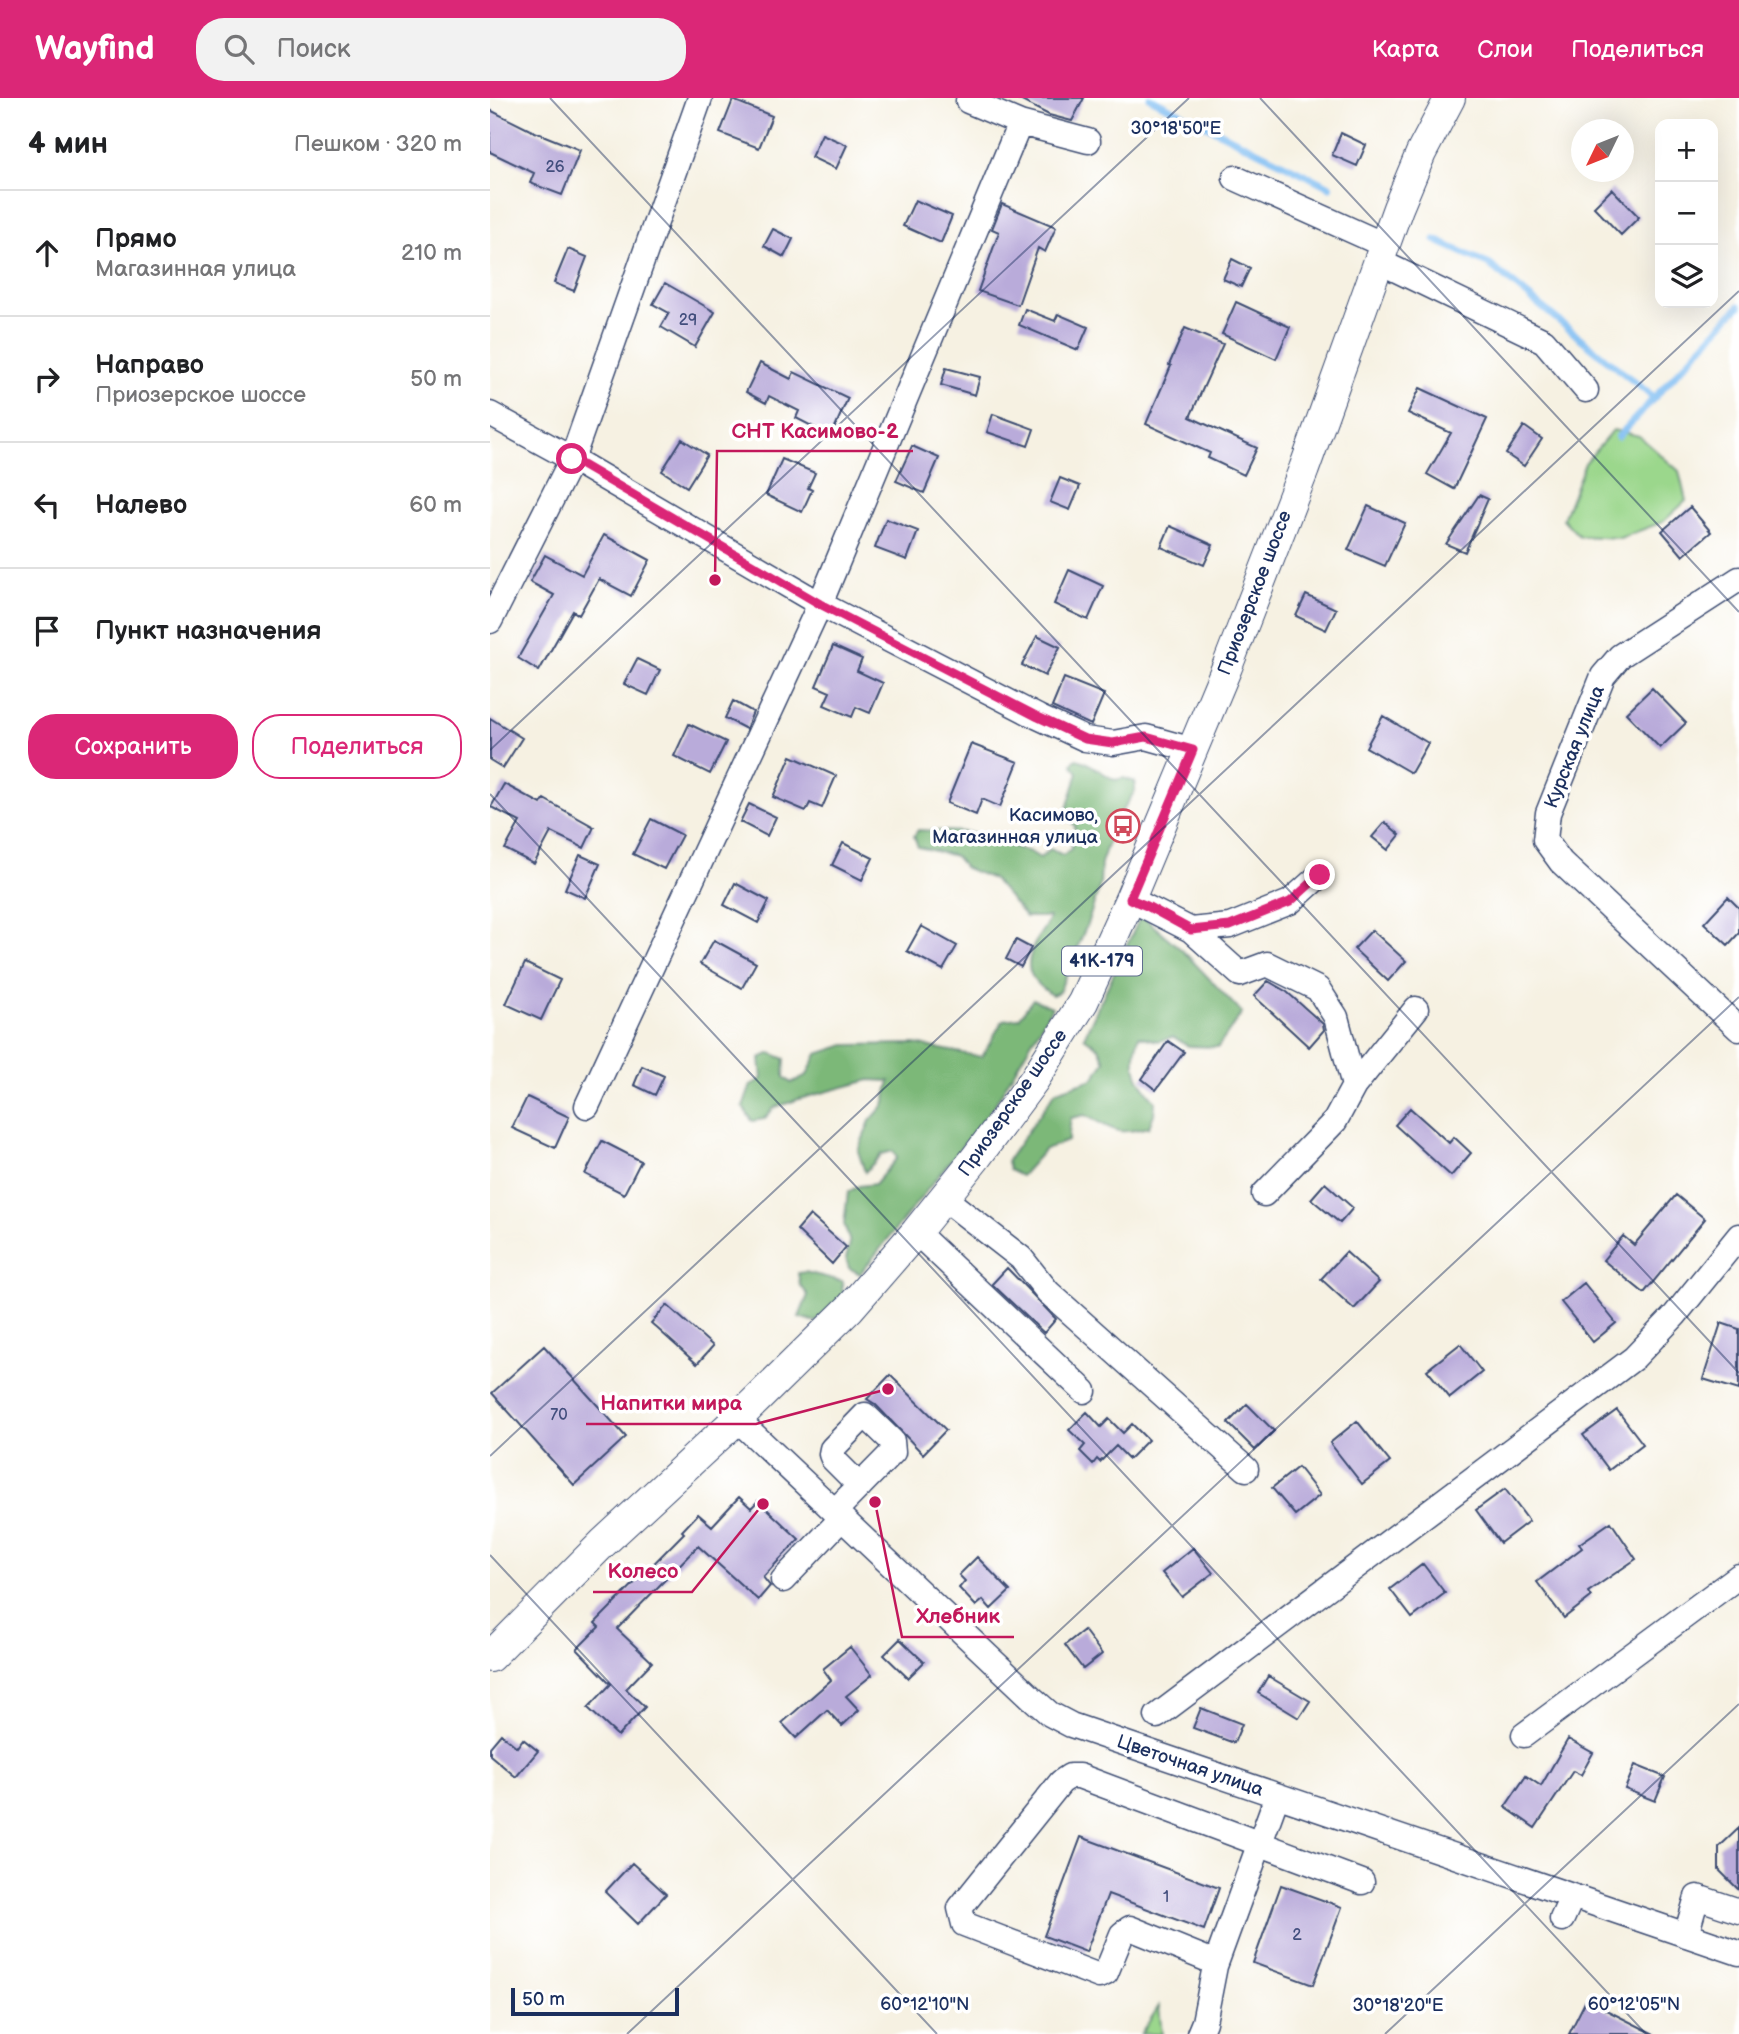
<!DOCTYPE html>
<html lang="ru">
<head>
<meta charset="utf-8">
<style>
	:root { --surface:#fff; --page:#f2f2f2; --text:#202124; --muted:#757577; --line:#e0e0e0; --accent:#db2777 }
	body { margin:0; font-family:"Balsamiq Sans",sans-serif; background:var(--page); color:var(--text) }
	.controls { position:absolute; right:21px; top:21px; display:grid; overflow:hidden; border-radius:14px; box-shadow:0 7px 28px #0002 }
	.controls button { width:63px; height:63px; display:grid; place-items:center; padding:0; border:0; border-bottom:2px solid var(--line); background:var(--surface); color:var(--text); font:35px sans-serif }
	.compass { position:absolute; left:1081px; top:21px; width:63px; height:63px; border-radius:50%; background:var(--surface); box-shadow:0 7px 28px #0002; rotate:227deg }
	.scale { position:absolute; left:21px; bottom:18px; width:168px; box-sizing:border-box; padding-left:7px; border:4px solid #1b2f5e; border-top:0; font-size:19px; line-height:24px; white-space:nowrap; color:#1b2f5e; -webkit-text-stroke:5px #fff; paint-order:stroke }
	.stop { position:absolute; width:21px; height:21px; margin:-16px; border:5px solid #db2777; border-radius:50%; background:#fff }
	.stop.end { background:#db2777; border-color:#fff; box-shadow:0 2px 7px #0008 }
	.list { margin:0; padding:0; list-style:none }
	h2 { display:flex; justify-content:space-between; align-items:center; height:91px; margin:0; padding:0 28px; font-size:30px }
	h2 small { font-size:23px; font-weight:400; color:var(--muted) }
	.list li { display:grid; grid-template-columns:46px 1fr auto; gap:21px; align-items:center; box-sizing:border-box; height:126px; padding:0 28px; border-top:2px solid var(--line) }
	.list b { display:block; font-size:26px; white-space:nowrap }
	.list p { margin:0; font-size:23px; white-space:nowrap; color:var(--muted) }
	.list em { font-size:23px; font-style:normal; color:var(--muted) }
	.actions { display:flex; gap:14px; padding:21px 28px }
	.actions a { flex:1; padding:16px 0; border:2px solid var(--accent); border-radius:28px; text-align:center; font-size:24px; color:var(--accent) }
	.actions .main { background:var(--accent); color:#fff }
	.icon { flex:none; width:38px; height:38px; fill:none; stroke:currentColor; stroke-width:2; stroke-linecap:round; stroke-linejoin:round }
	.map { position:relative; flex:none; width:1249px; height:1936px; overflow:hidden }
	header { display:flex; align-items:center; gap:42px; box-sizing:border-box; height:98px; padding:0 35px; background:var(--accent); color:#fff }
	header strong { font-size:33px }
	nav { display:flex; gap:38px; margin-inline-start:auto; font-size:24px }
	.search { width:490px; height:63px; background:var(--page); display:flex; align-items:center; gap:18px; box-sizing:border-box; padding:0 24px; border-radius:28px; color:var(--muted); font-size:26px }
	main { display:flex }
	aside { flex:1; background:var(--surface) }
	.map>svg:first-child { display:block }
	.green { fill:#9bd78c; stroke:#5b8375; stroke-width:2 }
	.forest { fill:#7cb878; stroke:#4c746b; stroke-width:2 }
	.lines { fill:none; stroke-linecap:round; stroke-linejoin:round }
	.stream { stroke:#7fbdf2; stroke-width:7 }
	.building { fill:#b9abda }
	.minor-casing { stroke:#3c4c72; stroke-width:27 }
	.major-casing { stroke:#3c4c72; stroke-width:32 }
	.minor { stroke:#fff; stroke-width:24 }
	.major { stroke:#fff; stroke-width:30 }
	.route { stroke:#db2777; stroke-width:9 }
	.ticks { fill:none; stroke:#1b2f5e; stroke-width:2; stroke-opacity:0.45 }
	.labels { text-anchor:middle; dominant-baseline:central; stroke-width:7; stroke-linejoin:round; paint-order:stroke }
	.number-label { font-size:16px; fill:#424e7d }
	.shield { fill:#fff; stroke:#5f6d8e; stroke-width:2 }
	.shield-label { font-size:18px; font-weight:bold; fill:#1b2f5e }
	.street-label { font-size:19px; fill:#1b2f5e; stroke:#fff }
	.poi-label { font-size:19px; fill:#1b2f5e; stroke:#fff; text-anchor:end }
	.ticks-label { font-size:18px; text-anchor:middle; fill:#1b2f5e; stroke:#fff; stroke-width:7; stroke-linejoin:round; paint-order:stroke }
	.leader { fill:none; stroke:#c2185b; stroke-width:2.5 }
	.callout-dot { fill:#c2185b; stroke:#fff; stroke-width:2.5 }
	.callout-label { font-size:21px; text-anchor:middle; font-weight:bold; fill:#c2185b; stroke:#fff; stroke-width:7; stroke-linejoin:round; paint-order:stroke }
</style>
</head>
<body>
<header>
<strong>Wayfind</strong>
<div class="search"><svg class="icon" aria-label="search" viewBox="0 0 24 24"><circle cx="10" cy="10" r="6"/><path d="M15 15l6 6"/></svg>Поиск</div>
<nav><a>Карта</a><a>Слои</a><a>Поделиться</a></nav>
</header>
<main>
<aside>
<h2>4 мин<small>Пешком · 320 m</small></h2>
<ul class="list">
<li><svg class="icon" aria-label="ahead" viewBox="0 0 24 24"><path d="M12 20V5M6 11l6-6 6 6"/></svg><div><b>Прямо</b><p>Магазинная улица</p></div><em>210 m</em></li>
<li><svg class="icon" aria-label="right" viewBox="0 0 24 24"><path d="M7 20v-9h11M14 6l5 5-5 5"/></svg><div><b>Направо</b><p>Приозерское шоссе</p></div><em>50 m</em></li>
<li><svg class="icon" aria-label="left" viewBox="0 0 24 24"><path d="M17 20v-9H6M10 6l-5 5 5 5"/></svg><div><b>Налево</b></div><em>60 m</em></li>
<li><svg class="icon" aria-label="arrive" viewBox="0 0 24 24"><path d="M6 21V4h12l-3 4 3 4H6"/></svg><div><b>Пункт назначения</b></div></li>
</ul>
<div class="actions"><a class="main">Сохранить</a><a>Поделиться</a></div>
</aside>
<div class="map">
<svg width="1249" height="1936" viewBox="0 0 1249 1936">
	<rect width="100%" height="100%" fill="#fff"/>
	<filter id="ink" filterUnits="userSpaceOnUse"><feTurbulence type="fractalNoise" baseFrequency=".0143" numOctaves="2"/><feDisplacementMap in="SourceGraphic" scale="14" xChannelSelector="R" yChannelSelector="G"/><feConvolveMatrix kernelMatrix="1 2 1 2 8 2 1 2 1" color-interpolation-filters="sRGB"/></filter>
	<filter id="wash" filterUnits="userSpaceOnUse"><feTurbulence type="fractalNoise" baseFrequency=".00686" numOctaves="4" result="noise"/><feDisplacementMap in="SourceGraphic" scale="28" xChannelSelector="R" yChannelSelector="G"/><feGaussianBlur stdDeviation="1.57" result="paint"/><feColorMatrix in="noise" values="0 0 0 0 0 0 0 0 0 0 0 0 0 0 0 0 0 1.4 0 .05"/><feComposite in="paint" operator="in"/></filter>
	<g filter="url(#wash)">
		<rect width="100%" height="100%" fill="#f6f1e2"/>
		<path class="green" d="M1123,332l26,6 40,35 7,30 -23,21 -43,16 -41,-2 -16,-17 22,-56z
			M669,1908l3,28h-21z"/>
		<path class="forest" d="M586,661c12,1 26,15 39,21l9,-2 11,4v9l-19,29 -15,43 -1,22 -12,37 -29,70 -7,3c-26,-17 -29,-30 -14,-58 5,-7 9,-12 11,-20h-23l-33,-38 -28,-11 -10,-12 -37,-9 -4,-11 4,-6 49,2 63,20 10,6 10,-9 13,6 8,-6 4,-23 -10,-11 13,-42 -6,-9z
			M651,817l42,36 59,62 -24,34 -30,-1 -15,-9 -15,4 -19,-5c-9,30 -4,42 16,65l-1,13 -5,13c-35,9 -34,3 -64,-12l-14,3 -3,23 -23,8 -24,27 -12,-6 -2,-9 49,-70 37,-12 12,-18 -6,-13 -15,-11z
			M543,901l19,8 -58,99 -134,168 -11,-6 -3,-10 4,-15 -6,-19 4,-32 11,-6 16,-2 22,-26 -4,-7 -11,3 -17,18 -7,-21 12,-30 14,-16 6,-24 -20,-1 -71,19 -25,9 -10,11 -12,2 -9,-14 8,-22 11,-6 -2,-21 11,-5 14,6 -1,18 7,6 16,-8 10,-21 28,-9 70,-1 67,13 21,-37 16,-2z
			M315,1174l37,9 1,14 -27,27 -17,-5 9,-22 -8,-10 -2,-12z"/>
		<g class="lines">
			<path class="stream" d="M660,0l180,89
				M945,142l55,25 163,132
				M1128,339l121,-131"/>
		</g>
		<g id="blocks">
			<path class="building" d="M526,0h68l-12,23 -23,-6z
				M243,2l39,16 -13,32 -39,-15z
				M0,12l40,20 50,20 -18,45 -32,-12 4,-10 -44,-21z
				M851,35l25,12 -9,21 -25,-11z
				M332,36l25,11 -11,24 -25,-12z
				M1122,91l27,28 -18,18 -27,-28z
				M425,102l37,16 -11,27 -38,-17z
				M512,106l54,23 -11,25 -7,-4 -20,57 -40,-14 21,-59 -7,-3z
				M283,131l20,10 -9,18 -20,-11z
				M78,151l19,8 -13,34 -20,-8z
				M742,161l18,9 -9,19 -18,-8z
				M175,185l50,29 -20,35 -34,-20 8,-14 -16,-9z
				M746,204l54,25 -14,32 -54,-25z
				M535,211l30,12 3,-7 30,13 -10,23 -59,-25z
				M695,230l38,16 -33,73 67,31 -13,27 -36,-17 2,-5 -64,-29 25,-58 -2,-1z
				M270,265l31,16 3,-7 54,26 -17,38 -35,-18 3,-7 -30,-15 -3,7 -20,-11z
				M456,270l34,9 -5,18 -34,-10z
				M930,290l67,31 -33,70 -27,-15 24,-41 -43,-20z
				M503,316l41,15 -6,17 -41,-14z
				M1034,328l18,13 -18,27 -18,-12z
				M192,341l25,16 -20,32 -25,-16z
				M422,348l27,12 -15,35 -28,-12z
				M292,361l33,14 -7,15 4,2 -10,22 -36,-17z
				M570,380l20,8 -10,24 -20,-8z
				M989,397l9,4 -23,53 -19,-8z
				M878,408l37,17 -20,43 -37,-16z
				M1200,409l21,25 -28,24 -21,-25z
				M396,421l32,12 -11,29 -32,-12z
				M680,428l43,19 -9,20 -43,-18z
				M114,437l46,25 -19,36 -32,-17 -20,36 -6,-4 -34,60 -21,-13 36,-63 -24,-13 15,-27 37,20z
				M579,472l34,16 -15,34 -34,-16z
				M816,497l30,14 -10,21 -30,-14z
				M547,538l23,11 -15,29 -23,-11z
				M343,548l29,13 -5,12 26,12 -13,30 -14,-6 -4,10 -28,-12 6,-13 -14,-6z
				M147,561l23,11 -12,25 -24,-11z
				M574,580l40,16 -13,31 -39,-18z
				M1162,590l34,35 -26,25 -34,-35z
				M243,603l20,11 -7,17 -21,-11z
				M893,618l45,27 -17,30 -45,-26z
				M0,620l32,20 -19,30 -13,-8z
				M199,626l37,18 -16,32 -36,-18z
				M481,646l47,18 -18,45 -18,-8 -6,16 -29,-12z
				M301,658l45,20 -14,32 -12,-5 -4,8 -33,-14z
				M14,686l37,20 3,-5 50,28 -10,21 -33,-16 -17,32 -29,-15 15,-27 -29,-15z
				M259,706l27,13 -9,19 -27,-14z
				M161,721l31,16 -18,34 -31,-15z
				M895,724l15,13 -12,15 -16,-13z
				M353,745l30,15 -11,22 -30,-15z
				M90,757l20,9 -15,34 -20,-9z
				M245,785l34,18 -11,22 -34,-18z
				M1238,799l11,11v25l-11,12 -24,-22z
				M431,828l36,20 -14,24 -36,-19z
				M882,832l34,31 -18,20 -34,-32z
				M224,842l42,23 -14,25 -42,-24z
				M526,842l15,8 -10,19 -15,-8z
				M35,865l35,17 -19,40 -35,-16z
				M778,883l19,11 36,32 1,6 -15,17 -55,-51z
				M678,943l16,11 -28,38 -14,-11z
				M152,968l22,10 -9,19 -21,-10z
				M37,999l42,20 -14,31 -43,-20z
				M920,1010l39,35 5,-6 17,16 -20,23 -56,-51z
				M112,1043l39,20 -17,33 -39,-20z
				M835,1085l28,25 -13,15 -29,-24z
				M1186,1097l29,24 -61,74 -41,-33 20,-24 11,9z
				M320,1117l36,32 -14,17 -35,-34z
				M856,1154l33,30 -25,27 -33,-30z
				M517,1170l49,51 -12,14 -52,-49z
				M1094,1185l32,40 -23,19 -32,-40z
				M177,1207l46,41 -16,18 -46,-41z
				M1231,1225l18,6v61l-36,-11z
				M970,1246l22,28 -32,26 -23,-28z
				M54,1248l82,91 -52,48 -82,-92z
				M400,1277l56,55 -23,24 -48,-50 -8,-5z
				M757,1306l27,27 -19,19 -27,-27z
				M1127,1312l26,34 -34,26 -26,-35z
				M597,1314l14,15 8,-8 14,14 9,-9 16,16 -19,19 -13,-13 -16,16 -3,-3 -4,5 -13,-13 5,-6 -16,-15z
				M867,1323l33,41 -28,22 -32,-41z
				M808,1369l22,28 -25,20 -23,-27z
				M1015,1391l24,32 -29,22 -24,-33z
				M249,1399l12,11 7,-7 41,38 -36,38 7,9 -12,14 -60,-54 -81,83 35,33 -26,27 19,18 -27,29 -30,-28 23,-24 -34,-35 22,-22 -4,-4 89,-90 -2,-2 16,-17 14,12z
				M1121,1424l25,37 -48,33 3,5 -27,21 -27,-36 45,-34 -3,-4z
				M703,1450l20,25 -31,24 -20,-24z
				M487,1459l33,34 -19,18 -8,-9 -7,6 -17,-18 6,-7 -6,-6z
				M933,1466l22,29 -33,25 -22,-29z
				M594,1532l18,24 -19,15 -18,-24z
				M410,1541l24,23 -16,16 -24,-23z
				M360,1549l22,28 -26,21 13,14 -17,16 -15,-16 -31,28 -14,-15 49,-43 -8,-11z
				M778,1578l42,25 -11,17 -41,-25z
				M711,1610l41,16 -8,19 -41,-15z
				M11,1636l16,13 6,-8 15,12 -22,26 -26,-22v-8z
				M1078,1641l25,14 -12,22 -8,-4 -38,57 -30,-21 21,-31 15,10z
				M1145,1667l30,12 -10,24 -30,-12z
				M1249,1730v62l-20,-20v-23z
				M591,1739l138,51 -15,42 -96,-36 -22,58 -42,-16z
				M142,1765l34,31 -28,30 -33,-32z
				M791,1787l61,22 -29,78 -60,-22z
				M1096,1902l68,34h-85z"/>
		</g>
	</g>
	<g filter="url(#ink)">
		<use href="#blocks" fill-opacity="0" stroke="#3c4c72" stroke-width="2"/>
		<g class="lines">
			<defs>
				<path id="minor" d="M478,3l52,22 68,18
					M745,80l149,67
					M888,163l166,80 42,49
					M0,316l82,45 248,145 218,113 47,22 28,4 33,-6 47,13
					M1249,481l-119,77 -17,20 -55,137 -3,27 16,22 178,167
					M0,523l82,-162 128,-361
					M640,801l61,31 39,-4 60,-24 30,-27
					M701,832l49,44 27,-10 51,25 18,28 18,69
					M97,1008l233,-502 200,-481
					M774,1096l71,-73 19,-35 62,-77
					M454,1100l77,60 27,34 198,177
					M426,1134l168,159
					M247,1321l296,280 17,15 21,11 668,228
					M345,1413l58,-59 -1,-11 -27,-26 -33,34 -1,5 2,5 27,27
					M293,1482l59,-62
					M667,1618l477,-358 41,-43 64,-79
					M1034,1637l215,-159
					M1072,1821l10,-22
					M1196,1837l11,-38 42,14
					M726,1865l-86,-35 -8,6 -16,39 -7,3 -135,-52 -4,-16 101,-126 9,-6h9l283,106
					M709,1936l5,-12 11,-56 62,-170"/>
				<path id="major" d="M0,1559l113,-114 134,-124 113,-111 66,-76 59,-73 59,-79 49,-78 47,-103 97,-232 77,-198 94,-261 23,-55 29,-55"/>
			</defs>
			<use href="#minor" class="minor-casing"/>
			<use href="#major" class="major-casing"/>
			<use href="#minor" class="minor"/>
			<use href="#major" class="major"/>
		</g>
	</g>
	<g class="lines" filter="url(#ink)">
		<path class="route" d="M82,361l248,145 218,113 47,22 28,4 33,-6 47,13 -63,149 17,7 44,24 39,-4 60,-24 30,-27"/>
	</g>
	<path class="ticks" d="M60,0l1189,1275M770,0l479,514M0,652l699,-652M0,696l1156,1240M0,1358l1249,-1165M0,1457l447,479M137,1936l1112,-1037M895,1936l354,-330"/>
	<defs>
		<symbol id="bus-ring" viewBox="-11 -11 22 22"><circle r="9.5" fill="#fff" stroke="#d1495b" stroke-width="1.5"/><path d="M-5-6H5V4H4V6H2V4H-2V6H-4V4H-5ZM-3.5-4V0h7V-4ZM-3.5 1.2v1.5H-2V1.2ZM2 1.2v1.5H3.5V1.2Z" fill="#d1495b"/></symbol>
	</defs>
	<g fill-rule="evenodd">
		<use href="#bus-ring" x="614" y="709" width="38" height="38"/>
	</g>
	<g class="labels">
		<g class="number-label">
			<text x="65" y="69">26</text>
			<text x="198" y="222">29</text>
			<text x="69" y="1317">70</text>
			<text x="676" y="1799">1</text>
			<text x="807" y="1837">2</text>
		</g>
		<rect class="shield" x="572" y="848.5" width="80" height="29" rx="5"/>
		<g class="shield-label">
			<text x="612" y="863">41К-179</text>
		</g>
		<g class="street-label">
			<text transform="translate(765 495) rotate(-69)">Приозерское шоссе</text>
			<text transform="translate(1085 649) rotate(-68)">Курская улица</text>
			<text transform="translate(523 1005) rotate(-55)">Приозерское шоссе</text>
			<text transform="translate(700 1668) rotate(19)">Цветочная улица</text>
		</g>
		<g class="poi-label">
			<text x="608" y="717">Касимово,<tspan x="608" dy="22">Магазинная улица</tspan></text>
		</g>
	</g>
	<g class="ticks-label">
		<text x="686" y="36">30°18'50"E</text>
		<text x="435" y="1912">60°12'10"N</text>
		<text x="1144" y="1912">60°12'05"N</text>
		<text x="908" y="1913">30°18'20"E</text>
	</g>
	<path class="leader" d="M225 482L227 353H423M398 1291L266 1326H96M273 1406L202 1494H103M385 1404L412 1539H524"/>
	<g class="callout-dot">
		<circle cx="225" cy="482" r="7"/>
		<circle cx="398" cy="1291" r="7"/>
		<circle cx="273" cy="1406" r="7"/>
		<circle cx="385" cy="1404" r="7"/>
	</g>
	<g class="callout-label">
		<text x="325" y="340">СНТ Касимово-2</text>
		<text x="181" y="1312">Напитки мира</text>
		<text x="153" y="1480">Колесо</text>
		<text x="468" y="1525">Хлебник</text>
	</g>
</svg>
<div class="controls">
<button>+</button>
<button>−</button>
<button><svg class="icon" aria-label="layers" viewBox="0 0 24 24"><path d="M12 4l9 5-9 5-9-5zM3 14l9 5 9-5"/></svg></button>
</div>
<svg class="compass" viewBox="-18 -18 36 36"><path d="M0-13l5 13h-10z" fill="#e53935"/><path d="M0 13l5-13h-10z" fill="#757577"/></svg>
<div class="scale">50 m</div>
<div class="stop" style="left:82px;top:361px"></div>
<div class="stop end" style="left:830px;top:777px"></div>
</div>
</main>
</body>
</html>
